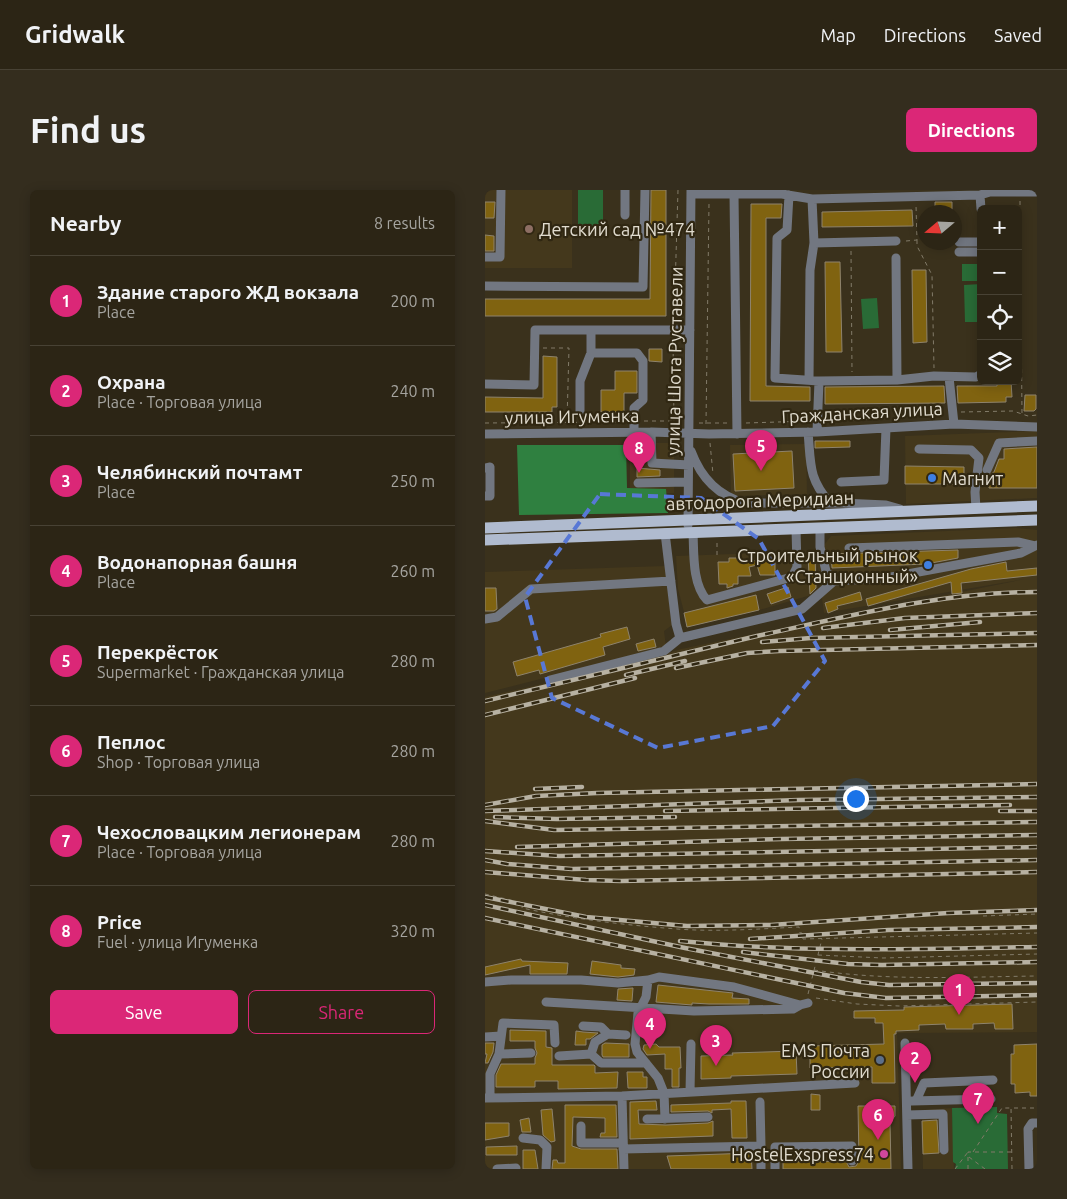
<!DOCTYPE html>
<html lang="en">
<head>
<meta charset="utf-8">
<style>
	:root { --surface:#2c2515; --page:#342d1e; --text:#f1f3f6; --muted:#a6a5a0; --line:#484234; --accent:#db2777 }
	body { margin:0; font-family:Ubuntu,sans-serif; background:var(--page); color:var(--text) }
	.controls { position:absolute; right:15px; top:15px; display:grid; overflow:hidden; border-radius:8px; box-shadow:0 2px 12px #0003 }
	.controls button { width:45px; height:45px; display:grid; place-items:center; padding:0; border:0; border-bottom:1px solid var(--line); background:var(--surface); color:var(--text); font:25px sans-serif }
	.compass { position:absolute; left:432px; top:15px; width:45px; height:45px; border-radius:50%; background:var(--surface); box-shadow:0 2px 12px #0003; rotate:251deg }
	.you { position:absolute; left:370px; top:608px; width:18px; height:18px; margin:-12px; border:4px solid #fff; border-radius:50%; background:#1a73e8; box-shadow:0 0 0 8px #1a73e833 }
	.badge { display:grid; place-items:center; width:32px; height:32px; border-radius:50%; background:var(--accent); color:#fff; font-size:16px; font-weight:700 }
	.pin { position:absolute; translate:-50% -41px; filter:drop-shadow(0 1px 2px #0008) }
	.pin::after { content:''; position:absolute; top:26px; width:18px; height:15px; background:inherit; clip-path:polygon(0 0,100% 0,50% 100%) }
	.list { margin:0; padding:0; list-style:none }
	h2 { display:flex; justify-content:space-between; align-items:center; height:65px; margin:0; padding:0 20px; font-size:21px }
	h2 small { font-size:16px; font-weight:400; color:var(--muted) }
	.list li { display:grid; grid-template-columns:32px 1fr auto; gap:15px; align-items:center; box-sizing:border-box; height:90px; padding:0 20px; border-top:1px solid var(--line) }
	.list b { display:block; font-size:19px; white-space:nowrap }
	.list p { margin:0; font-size:16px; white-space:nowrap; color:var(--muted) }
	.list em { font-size:16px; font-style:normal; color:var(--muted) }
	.actions { display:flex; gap:10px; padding:15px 20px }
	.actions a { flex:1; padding:11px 0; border:1px solid var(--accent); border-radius:8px; text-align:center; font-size:18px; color:var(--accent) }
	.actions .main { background:var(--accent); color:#fff }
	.icon { flex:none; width:28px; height:28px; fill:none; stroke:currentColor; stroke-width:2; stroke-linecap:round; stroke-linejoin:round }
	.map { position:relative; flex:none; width:552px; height:979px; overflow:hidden; border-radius:8px }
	header { display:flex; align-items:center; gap:30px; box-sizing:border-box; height:70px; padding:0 25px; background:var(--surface); border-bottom:1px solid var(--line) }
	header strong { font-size:24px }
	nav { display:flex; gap:28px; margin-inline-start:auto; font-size:18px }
	.intro { display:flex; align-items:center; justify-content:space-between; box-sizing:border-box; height:120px; padding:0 30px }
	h1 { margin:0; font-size:35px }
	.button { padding:12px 22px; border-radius:8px; background:var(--accent); color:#fff; font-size:18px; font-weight:700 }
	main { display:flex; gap:30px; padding:0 30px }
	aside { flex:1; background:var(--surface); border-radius:8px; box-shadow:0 2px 12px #0003 }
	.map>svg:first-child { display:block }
	.built { fill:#44381c }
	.green { fill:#296b36 }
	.forest { fill:#2f8040 }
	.building { fill:#806310; stroke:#8e836c }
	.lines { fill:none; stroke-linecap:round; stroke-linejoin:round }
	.path { stroke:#827b69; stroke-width:1; stroke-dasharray:4 4; stroke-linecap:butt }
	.minor { stroke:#727781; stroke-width:9 }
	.major { stroke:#b0bbcf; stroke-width:11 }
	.rail-casing { stroke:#b7b1a2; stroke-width:4.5 }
	.rail { stroke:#302712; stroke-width:2.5; stroke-dasharray:8; stroke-linecap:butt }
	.marked { fill:none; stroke:#5878d5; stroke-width:4; stroke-dasharray:10 6; stroke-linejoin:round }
	.education-dot { fill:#8d6e63; stroke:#302712; stroke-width:2 }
	.shop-dot { fill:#3f7fe0; stroke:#302712; stroke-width:2 }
	.service-dot { fill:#5c6f8a; stroke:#302712; stroke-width:2 }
	.hotel-dot { fill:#d1479c; stroke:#302712; stroke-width:2 }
	.labels { text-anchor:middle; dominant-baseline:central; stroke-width:4.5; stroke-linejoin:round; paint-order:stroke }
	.poi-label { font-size:18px; fill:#e0dbce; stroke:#302712; text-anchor:end }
	.street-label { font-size:18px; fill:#e0dbce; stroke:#302712 }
</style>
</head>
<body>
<header>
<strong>Gridwalk</strong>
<nav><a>Map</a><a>Directions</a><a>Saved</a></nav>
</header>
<div class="intro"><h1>Find us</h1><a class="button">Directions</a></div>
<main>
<aside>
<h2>Nearby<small>8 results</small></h2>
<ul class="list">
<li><span class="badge">1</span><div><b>Здание старого ЖД вокзала</b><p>Place</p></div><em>200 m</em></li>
<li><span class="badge">2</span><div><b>Охрана</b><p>Place · Торговая улица</p></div><em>240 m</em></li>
<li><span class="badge">3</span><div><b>Челябинский почтамт</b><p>Place</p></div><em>250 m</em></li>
<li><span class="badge">4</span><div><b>Водонапорная башня</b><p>Place</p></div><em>260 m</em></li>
<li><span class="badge">5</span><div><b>Перекрёсток</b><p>Supermarket · Гражданская улица</p></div><em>280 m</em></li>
<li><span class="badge">6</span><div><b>Пеплос</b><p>Shop · Торговая улица</p></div><em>280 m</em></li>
<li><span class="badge">7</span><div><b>Чехословацким легионерам</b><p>Place · Торговая улица</p></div><em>280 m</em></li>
<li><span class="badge">8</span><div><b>Price</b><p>Fuel · улица Игуменка</p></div><em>320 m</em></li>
</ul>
<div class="actions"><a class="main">Save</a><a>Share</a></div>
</aside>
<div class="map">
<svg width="552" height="979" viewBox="0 0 552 979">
	<rect width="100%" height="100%" fill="#3a311c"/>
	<path class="built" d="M0,0h87v78h-87z
		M552,241v67l-131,6 -1,-68z
		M145,253h44v50h-44z
		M321,254l1,50 -76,2 -1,-51z
		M531,338l21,2v502l-140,1 4,136h-416v-472l158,-36 38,-12 344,-70 -201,34 -7,-51 1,31 -59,17 -71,17 -10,-38 -2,-33 122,-4 19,2 14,-18z
		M180,376l7,59 -8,6 2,16 -181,46v-121z
		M467,918l2,61h-31l-1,-59z"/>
	<path class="green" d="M93,0h25v40h-25z
		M477,74h16v17h-16z
		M496,94v38h-16l-1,-37z
		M392,108l2,30 -16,1 -2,-30z
		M512,917v6l10,1 1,55h-53l1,-5 -3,-2 -1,-54z"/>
	<path class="forest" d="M32,255h109l1,43 39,1 2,24 -149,2z"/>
	<path class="building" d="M166,0h15v126h-181v-17h165z
		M0,12h10l-1,16h-9z
		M450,12h17v10h-17z
		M266,14h31l-1,14h-15v168l44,1v14h-60z
		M427,20l1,16 -91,1v-15z
		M0,45l9,1v15h-9z
		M340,72h15l2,90h-16z
		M427,80h14l1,72 -14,1z
		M164,159h13v13l-13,-1z
		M58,166l14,1v50h-5v5h-67v-15l58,1z
		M130,181h22v22h-13v19h-23v-22h14z
		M512,191h14l1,16h-6v5l-48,1 -1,-17h40z
		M459,196l1,17 -120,1v-17z
		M540,205h11v14l-2,2h-10z
		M330,251h35v6l-35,1z
		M552,257v41h-48l-1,-12 6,-4 5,-13h5v-10z
		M307,261l2,37 -59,3 -2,-37z
		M420,276l59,1v17h-59z
		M152,278l23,2v6l-23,1z
		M473,360v8l-32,6 -94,4 -1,-14z
		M323,365h7l1,33 -6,6z
		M244,368h9v3l37,-1v15h-15l-3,-10 -8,2 2,9h-13v8h-5v2l-6,2v-4h-8l-1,-22h11z
		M521,372l1,9 30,-3v7l-76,8 1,10 -10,1 -1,-12 -83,24 -2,-7 105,-30z
		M303,397l3,10 -20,7 -4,-10z
		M0,398h11l1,21 -3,2h-9z
		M375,402l2,8 -25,6 1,3 -10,4 -3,-10z
		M271,405l3,15 -72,17 -3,-14z
		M142,437l3,12 -27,8 2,8 -65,19 -1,-4 -22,6 -4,-14 88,-25 -1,-3z
		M169,449l2,8 -18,4 -2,-7z
		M36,769l1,2 46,2 -1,11h-37v-9l-45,10v-8z
		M107,771l29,4v3l14,1 -1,6 -16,2 -28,-3z
		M173,795l75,8 -1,5 17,1v5h-40l-17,-1v2l-36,-3z
		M148,798l-1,13 -15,-1 1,-11z
		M527,814l1,25h-18l-1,-6 -21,1v5h-27l-1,-5 -26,1v5l-23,1v3h-2l1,49h-23v-16l-62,1v-22l74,-2 -1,-21h-8v-5h-21v-7l50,-1v-3z
		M25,840l36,1v16l6,1v17h42l1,1v7l23,-1 -1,16 -59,1v-8h-23v6h-39v-12l5,-11h34v-6l2,-5 -2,-5v-7h-25z
		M91,841l7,1 15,1 -8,6h-4v6h-11z
		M0,853h9l-1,9 -5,11h-3l2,-9h-2z
		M120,853l24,1v13h-26l-1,-2v-10z
		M171,854l3,3h21l1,21h-2v19h-7v-18h-7v-15l-18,1 -4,-6 1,-4z
		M552,854v52h-7v-4l-15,1v-9h-4v-30h3v-9z
		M311,861l1,23 -66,2v2l-30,1v-23l32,-1 -1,-2z
		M142,882h16v5h4v11h-19z
		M326,904l9,1v15h-9z
		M171,911l1,9h-19l1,14 27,1 42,-2 5,-2v15l-83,3v-37z
		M246,911h15l1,37h-15l-1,-29 -19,1v3l-4,-2 -37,1v-7l60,-2z
		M80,915h51l1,32h-17l1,-4h4v-15l-32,-1 -1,29 9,3h36l1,20h-66l1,-9h4l1,3h7z
		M373,916h37v10l-5,6 1,47h-108v-7l63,-1 3,6 7,-1 3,-5z
		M67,919l3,32 -4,1 -8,-7 -2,-25z
		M44,928l2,14h-9l-2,-12z
		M452,930l2,33 -16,1 -1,-33z
		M0,933h24v13l-24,4z
		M32,956v9h-31v-8z
		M38,960h12l3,19h-15z
		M266,963l1,16h-81l-4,-13z"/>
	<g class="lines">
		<path class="path" d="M535,11l2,213
			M432,50v6l15,29 2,93
			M421,51l11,-1 -1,-35
			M366,61l1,121
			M189,132l4,-132
			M188,148l1,86
			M58,158h26l-2,73
			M476,222l52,-1 15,5 9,-1
			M159,231h36
			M341,231l49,-2
			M0,233l140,-1
			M214,233h28
			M261,233l64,-2
			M221,234l3,-221
			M225,253l3,31
			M231,310v9
			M232,365v-12
			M0,704l38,9 -1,5c51,11 102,17 155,21 40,3 81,0 122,-2l1,6h2l1,6 234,-6
			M498,726l54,-2
			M333,765l65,3 154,-4
			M329,780c74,11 148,7 223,6
			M323,804l14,-55
			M331,808l41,6 42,2 138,-4
			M488,962l29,-44h9
			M484,967l16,12
			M470,979l13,-17
			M483,979v-17h43
			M527,979l-1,-61h26"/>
		<path class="minor" d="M206,4h91l30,5 168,-4 10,-3h47
			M249,4l3,240
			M304,5l-2,35 -10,8 -2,140 44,3 78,-1 37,-4 42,1 5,-3
			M495,5l1,14
			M140,25v-25
			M474,52h22
			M329,53l82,-2
			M474,62h22
			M0,67h15l1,-67
			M411,68l1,122
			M0,96l158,1 2,-97
			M106,163h46l6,8v39l-9,8v24
			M464,187l5,47
			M324,190l1,-110 4,-27 -2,-44
			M0,194l49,1 1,-55h155
			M95,222v-31l11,-28v-23
			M166,242l1,31 37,2
			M323,242c3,32 0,46 22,71
			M332,242l2,-51
			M0,244l166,-2 58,2 108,-2 137,-8 83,3
			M434,259l52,1 8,8 -4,34 1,17
			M206,261c10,27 27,45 54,52h97l44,2 14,4
			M0,278l5,-1v29h-5
			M502,280l12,-27 38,-2
			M356,292l43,-2 2,-52
			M153,293l50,-1
			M203,335l3,-335
			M335,338v19l6,24 8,10 52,-3 135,-25 16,-8
			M208,342c1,21 -1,52 14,68l85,-23 5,-10 -1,-38
			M180,343l11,91 4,14 122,-29 32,-28
			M364,358l169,-6 17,4
			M0,429l12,-2 34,-28 140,-8
			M65,490l114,-29 16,-13
			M163,790l11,-3 75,10 66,18 8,-2
			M0,792l26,-2h70l37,3 30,-3 -2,17 -8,16 -3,31 2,8 21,26 6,15 1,26
			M61,812l148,9 99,-2 7,-4
			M98,836l18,1 7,7
			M0,847l16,-1
			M420,853l3,126
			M14,864l32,-1
			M106,864l4,-12 13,-8 18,1
			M74,866l32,-2 10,9h45
			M205,902l1,-48
			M137,906l2,73
			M5,907v-23l9,-20 4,-31 51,2 1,18
			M0,908l137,-2 233,-13
			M427,911l79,-2
			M431,911l8,-18 69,-3
			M275,912l1,44
			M422,925l36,-1 1,36
			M162,929l61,-2
			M96,936v17h42
			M38,948l17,2 7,7 -1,22
			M138,959l138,-3v23
			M12,979l19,-1
			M290,979v-22l77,-1v15
			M544,979l-1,-40 4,-6h5"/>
		<path class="major" d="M0,338l552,-22
			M0,350l552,-20"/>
		<defs>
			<path id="rail" d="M338,438l82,-10 132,-5
				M405,440l90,-8
				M277,452l49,-4 226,-5
				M191,478l71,-15 32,-2 258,-6
				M141,485l59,-14
				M0,511c91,-21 181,-44 272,-65 92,-20 185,-44 280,-44
				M0,525l150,-37
				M50,599l47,-2
				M0,615l51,-9 61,-3 440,-9
				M0,621l314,-11 238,-3
				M180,621l345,-6
				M515,621h37
				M10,627l62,2 118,-2
				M0,631l69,9 483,-8
				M32,657l265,-8 255,-4
				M0,661l74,5 478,-9
				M0,670l22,4 65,5 465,-9
				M0,682l101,8 35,1 416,-9
				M0,707l101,20 101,9 84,-1 177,-12 89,-3
				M0,715l200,43 176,34 28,3 148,-2
				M0,728l359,75 42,5 151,-3
				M265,749l138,-9 149,-3
				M195,751c118,12 238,8 357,6
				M258,762l105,12 34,1 155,-3"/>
		</defs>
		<use href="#rail" class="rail-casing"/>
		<use href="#rail" class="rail"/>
	</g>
	<path class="marked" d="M115,304l101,4 58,41 66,122 -52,65 -115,22 -106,-50 -27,-101z"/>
	<circle class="education-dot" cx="44" cy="39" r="5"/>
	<g class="shop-dot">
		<circle cx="447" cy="288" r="5"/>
		<circle cx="443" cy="375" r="5"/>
	</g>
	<circle class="service-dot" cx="395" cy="870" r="5"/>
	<circle class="hotel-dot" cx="399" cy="964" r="5"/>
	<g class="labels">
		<g class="poi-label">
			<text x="54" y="39" text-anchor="start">Детский сад №474</text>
			<text x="457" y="288" text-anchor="start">Магнит</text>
			<text x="433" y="365">Строительный рынок<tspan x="433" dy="21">«Станционный»</tspan></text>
			<text x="385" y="860">EMS Почта<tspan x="385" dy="21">России</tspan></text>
			<text x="389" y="964">HostelExspress74</text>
		</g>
		<g class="street-label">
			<text transform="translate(189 171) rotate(-89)">улица Шота Руставели</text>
			<text transform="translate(377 222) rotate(-3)">Гражданская улица</text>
			<text transform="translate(87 226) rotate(-1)">улица Игуменка</text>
			<text transform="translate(275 310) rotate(-2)">автодорога Меридиан</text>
		</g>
	</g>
</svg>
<div class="controls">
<button>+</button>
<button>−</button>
<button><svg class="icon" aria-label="locate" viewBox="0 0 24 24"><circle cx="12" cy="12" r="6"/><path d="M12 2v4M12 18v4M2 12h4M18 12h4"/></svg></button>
<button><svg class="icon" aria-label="layers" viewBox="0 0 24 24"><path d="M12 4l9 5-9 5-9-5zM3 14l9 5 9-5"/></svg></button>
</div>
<svg class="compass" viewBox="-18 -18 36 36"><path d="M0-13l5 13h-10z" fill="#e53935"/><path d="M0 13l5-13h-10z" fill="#a6a5a0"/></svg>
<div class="you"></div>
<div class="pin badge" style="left:474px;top:825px">1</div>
<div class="pin badge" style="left:430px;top:893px">2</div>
<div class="pin badge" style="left:231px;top:876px">3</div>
<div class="pin badge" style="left:165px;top:859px">4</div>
<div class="pin badge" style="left:276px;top:281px">5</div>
<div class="pin badge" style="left:393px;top:950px">6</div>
<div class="pin badge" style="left:493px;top:934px">7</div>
<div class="pin badge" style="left:154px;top:283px">8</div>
</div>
</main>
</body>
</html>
